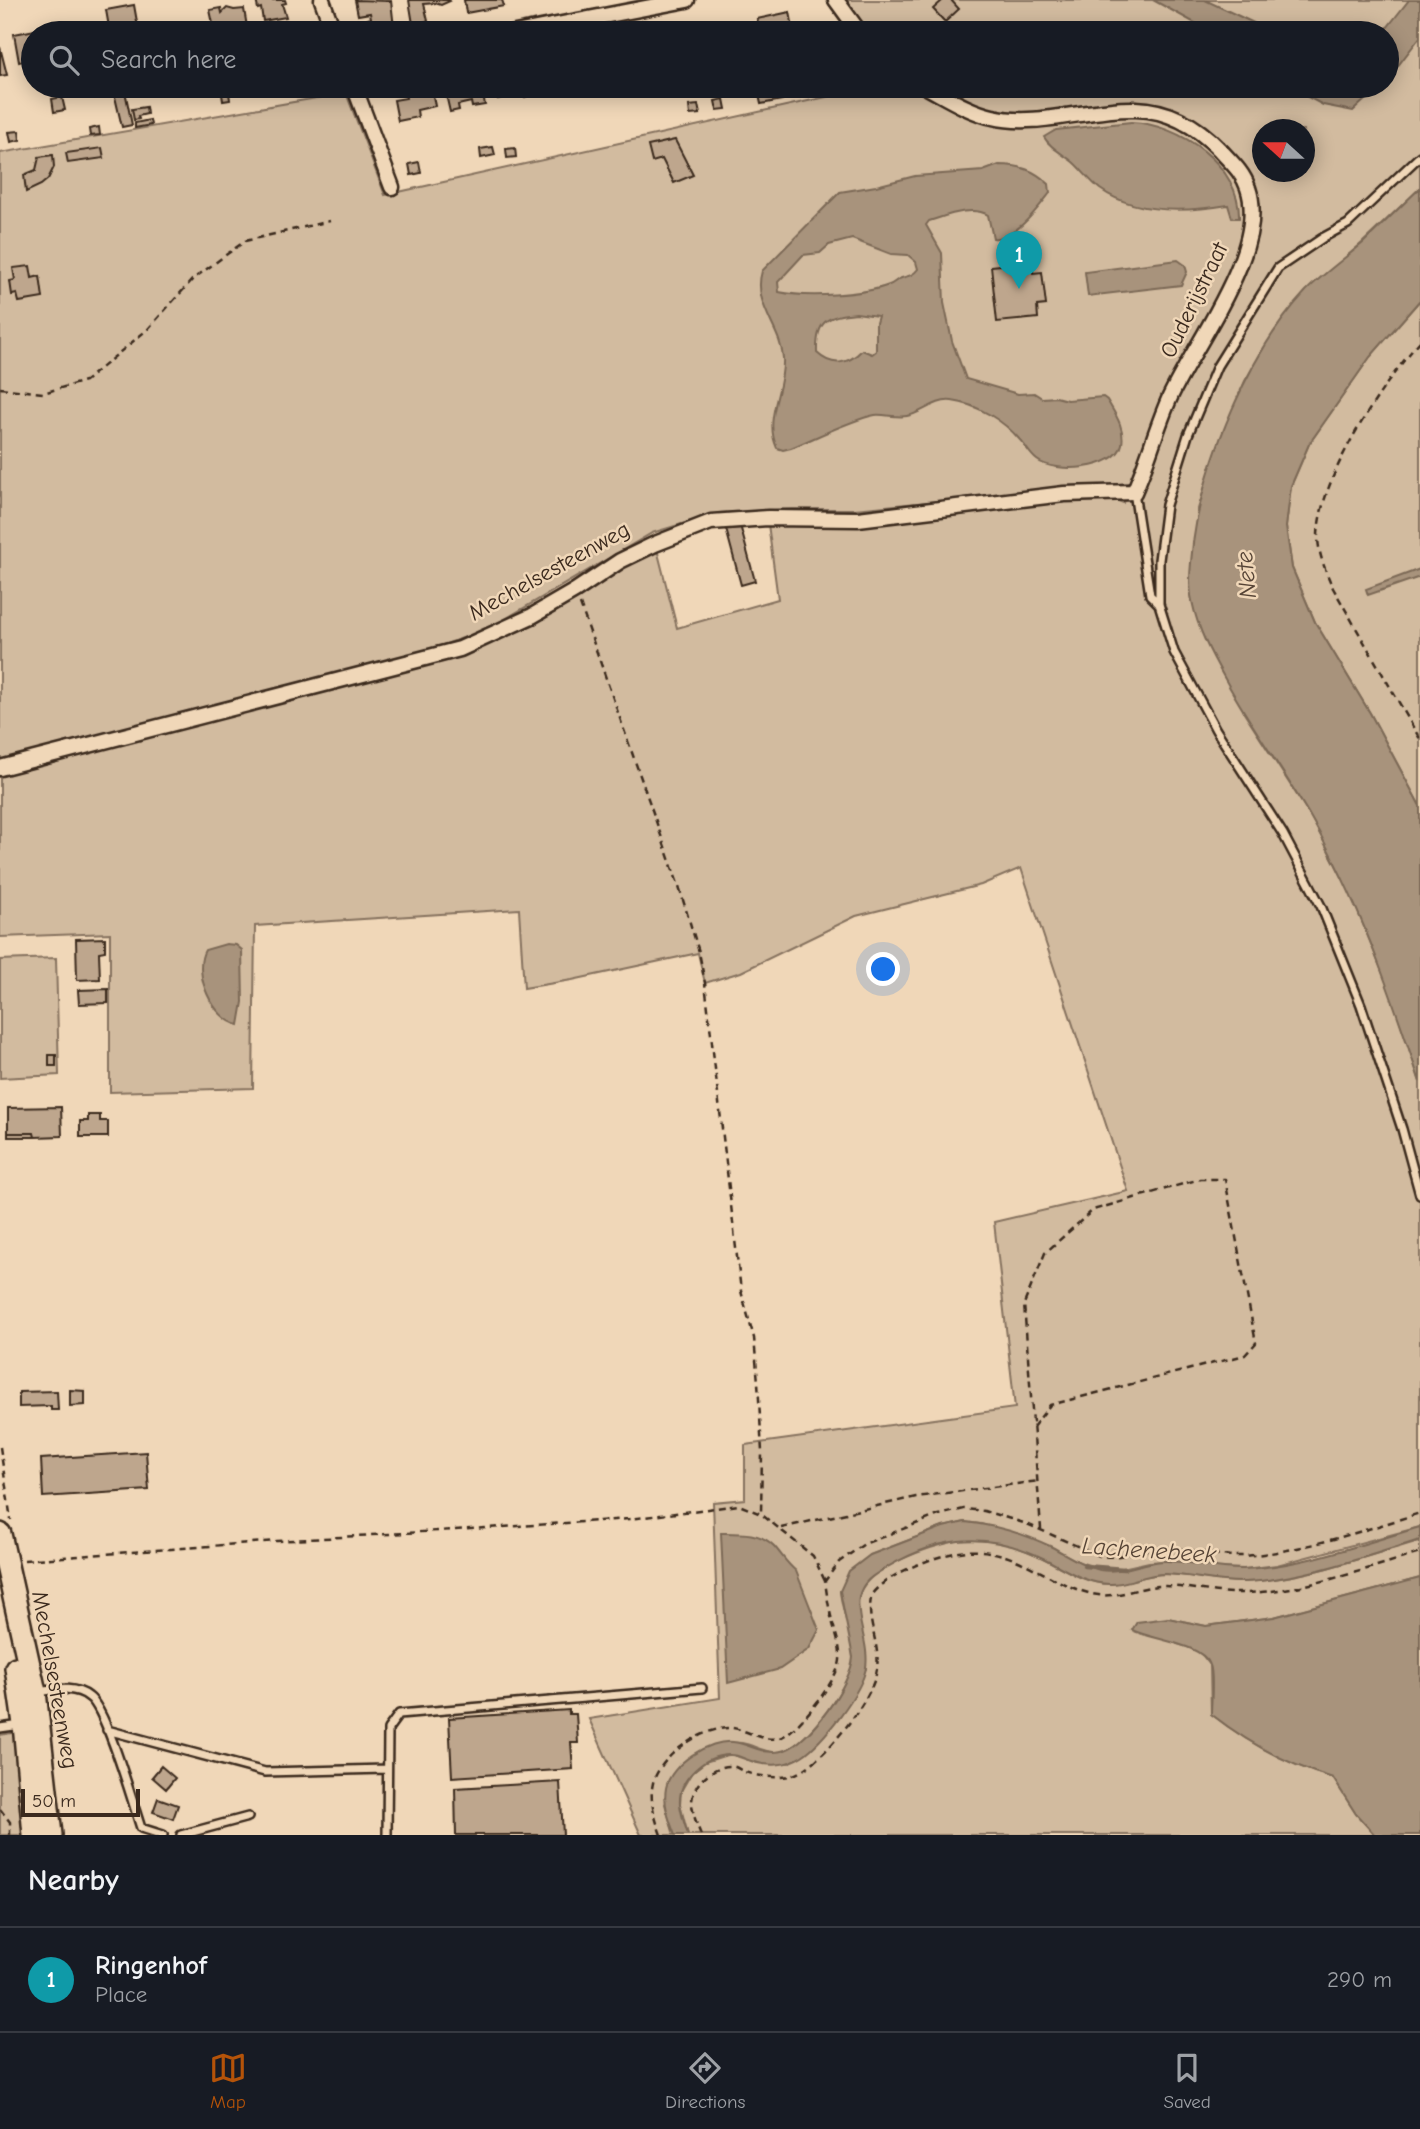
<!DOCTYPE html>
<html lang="en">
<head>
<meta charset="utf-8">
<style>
	:root { --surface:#171b24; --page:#242831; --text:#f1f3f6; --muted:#9ea1a6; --line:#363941; --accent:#b45309 }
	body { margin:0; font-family:"Comic Neue",sans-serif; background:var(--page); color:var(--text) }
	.compass { position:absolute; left:1252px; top:119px; width:63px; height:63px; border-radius:50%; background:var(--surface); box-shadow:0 4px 18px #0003; rotate:291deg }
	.scale { position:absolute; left:21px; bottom:18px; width:119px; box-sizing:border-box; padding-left:7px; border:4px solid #3b2a1e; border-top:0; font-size:19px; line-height:24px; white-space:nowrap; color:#3b2a1e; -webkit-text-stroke:5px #f0d7b8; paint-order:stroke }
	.you { position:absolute; left:884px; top:970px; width:24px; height:24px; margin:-18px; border:5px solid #fff; border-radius:50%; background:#1a73e8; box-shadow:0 0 0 10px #1a73e833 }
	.badge { display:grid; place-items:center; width:46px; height:46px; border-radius:50%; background:var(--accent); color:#fff; font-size:23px; font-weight:700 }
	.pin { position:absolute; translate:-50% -58px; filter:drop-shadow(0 2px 4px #0008) }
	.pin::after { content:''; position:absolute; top:37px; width:24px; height:21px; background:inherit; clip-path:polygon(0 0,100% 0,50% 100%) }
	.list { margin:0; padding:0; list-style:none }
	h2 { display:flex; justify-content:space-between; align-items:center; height:91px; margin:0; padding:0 28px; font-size:30px }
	h2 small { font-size:23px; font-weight:400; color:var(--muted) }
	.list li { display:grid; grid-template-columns:46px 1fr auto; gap:21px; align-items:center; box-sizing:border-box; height:105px; padding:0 28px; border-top:2px solid var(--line) }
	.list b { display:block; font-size:26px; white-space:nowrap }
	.list p { margin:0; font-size:23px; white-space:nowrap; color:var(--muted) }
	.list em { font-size:23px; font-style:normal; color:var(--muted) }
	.icon { flex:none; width:38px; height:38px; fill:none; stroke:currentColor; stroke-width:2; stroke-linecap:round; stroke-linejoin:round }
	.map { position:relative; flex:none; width:1420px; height:1835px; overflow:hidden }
	.search { position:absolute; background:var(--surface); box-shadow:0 4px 18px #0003; left:21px; right:21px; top:21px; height:77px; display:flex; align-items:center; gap:18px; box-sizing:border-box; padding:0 24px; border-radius:38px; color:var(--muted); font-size:26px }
	.sheet { height:196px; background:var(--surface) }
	nav { display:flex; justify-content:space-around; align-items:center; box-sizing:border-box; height:98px; border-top:2px solid var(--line); background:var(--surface); font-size:19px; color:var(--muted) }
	nav a { display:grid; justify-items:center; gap:4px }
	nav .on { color:var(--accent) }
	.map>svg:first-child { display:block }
	.green { fill:#d2bb9f; stroke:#86725e; stroke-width:2; fill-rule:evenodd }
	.water { fill:#a8937c; stroke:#7c6956; stroke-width:2; fill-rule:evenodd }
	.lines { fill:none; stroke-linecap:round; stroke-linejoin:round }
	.stream { stroke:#7c6956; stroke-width:4.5 }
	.building { fill:#bea68d; stroke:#3b2a1e; stroke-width:2 }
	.service-casing { stroke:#3b2a1e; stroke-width:12 }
	.minor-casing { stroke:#3b2a1e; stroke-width:19 }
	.primary-casing { stroke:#3b2a1e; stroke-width:26 }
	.path { stroke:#3b2a1e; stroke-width:2.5; stroke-dasharray:7 5; stroke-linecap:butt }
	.service { stroke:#f0d7b8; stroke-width:7 }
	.minor { stroke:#f0d7b8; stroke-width:14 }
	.primary { stroke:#f0d7b8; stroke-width:21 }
	.labels { text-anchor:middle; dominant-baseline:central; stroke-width:5; stroke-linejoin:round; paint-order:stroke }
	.street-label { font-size:23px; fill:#3b2a1e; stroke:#f0d7b8 }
	.water-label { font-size:24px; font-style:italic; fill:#564436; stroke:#f0d7b8 }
</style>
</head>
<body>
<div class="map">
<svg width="1420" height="1835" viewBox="0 0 1420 1835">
	<rect width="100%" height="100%" fill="#f0d7b8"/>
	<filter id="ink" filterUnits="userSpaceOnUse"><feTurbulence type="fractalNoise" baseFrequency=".0143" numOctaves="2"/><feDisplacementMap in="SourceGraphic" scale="14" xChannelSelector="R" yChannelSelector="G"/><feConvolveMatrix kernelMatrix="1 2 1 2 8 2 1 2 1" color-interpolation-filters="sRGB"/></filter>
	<g filter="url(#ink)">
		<path class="green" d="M826,0h594v188l-58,55 -56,49 -25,31 -36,58 -27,65 -21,66 47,201 67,104 39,75 41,102 29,88v445l-143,38 -33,4 -26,-1 -50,-7 -19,1 -40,9 -30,-9 -30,-16 -26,-10 -42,-12 -16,-2 -22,5 -73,28 -30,36c2,23 13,45 13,68 0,23 -47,86 -69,92 -16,4 -27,-5 -42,-8 -8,-1 -18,1 -26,1l-51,60 9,31h-33l-52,-116 131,-21 -7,-196 32,-3v-54l270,-37 -21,-186 134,-31 -107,-323 -40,17 -125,31 -115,56 -36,11 -7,-30 -126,27 -48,8 -5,-79 -264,17 -2,162 -143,4v-159l-110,4v-163l462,-120 195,-105 20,79 101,-29 -10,-75 91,1 206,-25 46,-2 12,5 6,-20 -275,26h-61l-75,4 -66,20 -164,96 -76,27 -412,106v-609l346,-60 39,102 491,-109h511v-53h-538zM1262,130h42v42h-42z
			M1420,300v506l-50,-93 -55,-91 -23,-54 -6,-41 5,-41 18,-42 61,-87z
			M56,958l3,117 -59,3v-118z
			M965,1539c28,0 57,8 82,21 16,8 31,18 48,22 24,6 45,-7 68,-8 26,0 53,8 80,8 60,-2 120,-26 177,-41v37l-146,39 -68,9 -38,-8 9,26 21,6 12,15 1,49c37,29 77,51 122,64l23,36 19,21h-687l-8,-31 1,-13 11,-19 13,-10 25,-8 18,6 41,3 77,-94c1,-24 -10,-45 -8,-69 3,-34 78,-55 107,-61z
			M17,1732l7,103h-24v-100z"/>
		<path class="water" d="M1153,0h52l70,33h-62z
			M1409,0h11v37l-33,43v-47h-4z
			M1287,86h93l-27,25 -30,-6z
			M1131,122c48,2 110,43 108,96h-7l-4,-13c-41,7 -92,10 -128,-16 -10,-8 -18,-19 -27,-27 -10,-8 -23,-14 -29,-25l12,-7z
			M999,165c21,0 35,5 50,19l1,9c-12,15 -36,48 -57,45l-5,-23c-16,-10 -42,1 -59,6l-3,4 16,28 2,50 8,38 14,38 52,15 16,-1 8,5 14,-1 11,3 36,-3 4,3c8,14 18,27 15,44 -5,26 -67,30 -85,16 -7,-5 -11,-14 -17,-20 -16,-19 -43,-36 -68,-39 -17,-2 -29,12 -45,15 -10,2 -22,-2 -32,-1 -22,4 -62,24 -84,33l-8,2 -6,-2c-14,-31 8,-58 6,-90 -2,-30 -31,-54 -21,-87l78,-79 36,-6 39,-10 68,-5zM852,239l39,15 17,1 8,7 2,7c-6,8 -12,7 -19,10 -4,2 -6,5 -10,6 -26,10 -82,13 -110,7l-1,-10 25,-27 17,-2 9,-8zM856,313l22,3 -2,7v28l-4,3 -10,-4c-14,15 -30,17 -45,3 -1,-33 10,-37 39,-40z
			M1420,188v112l-50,57 -61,87 -18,42 -5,41 6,41 23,54 55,91 50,93v276c-30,-91 -61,-181 -109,-264 -27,-47 -60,-91 -86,-139 -14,-25 -27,-49 -33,-78 -4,-18 -1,-39 1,-58 11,-82 56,-191 113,-252 18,-18 38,-32 57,-48 19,-18 38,-37 57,-55z
			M1178,260l7,5 2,7 -6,13 -93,11 -3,-24z
			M1420,569v8l-52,18 -2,-6z
			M226,944l10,1 6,5 1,52 -4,23c-26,-5 -47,-52 -34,-75z
			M965,1522c29,3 60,12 87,25 15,8 31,19 48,23 20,4 42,-8 63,-9 26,-1 53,9 80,8 56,-2 123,-26 177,-42v13c-56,17 -116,39 -175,42 -27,1 -53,-7 -79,-8 -20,-1 -38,11 -57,10 -23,0 -44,-15 -64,-25 -63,-31 -111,-22 -169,15 -36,22 -5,61 -10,93 -3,24 -44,76 -64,89 -15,10 -34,11 -51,5 -7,-2 -12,-6 -20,-6 -25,-1 -53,23 -51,49 1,11 5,21 8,31h-13c-6,-15 -12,-31 -9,-47 4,-24 44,-49 67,-46 18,2 33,15 52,8 25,-8 67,-68 68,-93l-13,-66 9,-20 21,-16 73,-28z
			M721,1533c18,0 40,-1 53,13 8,9 13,18 22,25l23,59 -10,19 -29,20 -52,14z
			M1420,1578v257h-45l-19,-21 -23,-36c-45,-13 -85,-35 -122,-64 0,-12 3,-39 -1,-49 -7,-21 -58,-25 -78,-35l5,-8 31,-4 38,8 68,-9z"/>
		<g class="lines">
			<path class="stream" d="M1084,1566l40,3"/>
		</g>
		<path class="building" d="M256,0h29l1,3 -4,1 4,13 -23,4 -2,-13 -3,1z
			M355,0l36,1 3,27 -23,4 -3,-13 3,-1 -1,-5 -12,2z
			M409,0h40l1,1 -9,4 -6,-2 -11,1 4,17 -15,3z
			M464,0h38l2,6 -38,7z
			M943,0h8l8,9 -14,13 -12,-13z
			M134,5l5,28h-29l-4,-23z
			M221,8l1,5 5,-5 7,2 10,-1 4,24h-33l-5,-23z
			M790,12l4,21h-34l-3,-14z
			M94,26l1,7h-18l6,-1v-3z
			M199,26l1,7h-19l-1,-3z
			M46,28l1,5h-14v30l-5,1 -1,-4 -8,2 -5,-28z
			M0,47l7,28 -7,1z
			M124,86l8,39 -10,2 -9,-39z
			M228,86l2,14 -7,1 -2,-14z
			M404,86h27l4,20 -18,4 1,7 -20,4 -4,-21 12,-2z
			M444,86h37l4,19 -13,2 -1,-5 -13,3 1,5 -9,2z
			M495,86h36l1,3 -4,1 1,5 -4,2 -6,-4 -21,6z
			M546,86h10l1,4 -10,3z
			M757,86h22l3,14 -21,4z
			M62,97l3,13 -11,2 -2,-13z
			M724,99l2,10 -9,1 -2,-9z
			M698,105l2,9 -10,1 -1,-9z
			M146,107l1,7 -9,2 1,3 -5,1 -2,-11z
			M150,120l1,5 -16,3v-5z
			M99,127l1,8 -10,1 -1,-7z
			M19,131l1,9 -9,2 -2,-10z
			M675,140l18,35 -19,8 -12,-24 -10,3 -4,-16z
			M493,147l2,8 -14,3 -1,-9z
			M102,148l2,10 -36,5 -2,-10z
			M515,148l1,9 -9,1 -1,-9z
			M53,155l1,12 -6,12 -7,6 -15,7 -2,-17 12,-5 3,-13z
			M419,162l2,11 -10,2 -2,-11z
			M1032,262l1,11 9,-1 4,33 -9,1 1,12 -41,4 -6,-56z
			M30,266l2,12 8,-2 3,22 -24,4 -2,-8 -5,1 -2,-14 5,-1 -2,-12z
			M740,525l15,56 -14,4 -15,-56z
			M105,938v13l-6,1 1,27 -23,1 -1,-41z
			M108,989v14l-29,1 -1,-14z
			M49,1055h7v11h-7z
			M61,1107l1,29 -27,1 -1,-4h-26v-25z
			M88,1115h12v6h8v16h-28v-16h8z
			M8,1133h26l1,4h-27z
			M70,1390l15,1v14l-15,1z
			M57,1391l1,19h-7v-4l-32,1v-15z
			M146,1452l3,38 -106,7 -2,-38z
			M569,1710v4h7l2,29h-7l2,26 -121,8 -3,-59z
			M161,1766l14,12 -9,11 -14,-12z
			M560,1782l3,53h-107l-1,-47z
			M158,1798l20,7 -5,14 -20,-7z"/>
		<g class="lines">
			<defs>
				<path id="service" d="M1420,156l-72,68 -24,13 -46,31 -61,98 -29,69 -22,70 -7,55v44l15,48 42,78 67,104 38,72 40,99 41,124 18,66
					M1134,492l16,103 9,9
					M37,1692c17,-2 37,-7 52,5 17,11 44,107 52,131l22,7
					M0,1728l21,-3
					M107,1730l158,42 121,-3
					M181,1835l67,-18
					M387,1835l1,-106 11,-15 303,-26"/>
				<path id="minor" d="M322,0l12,33
					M836,0l24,33
					M515,33l172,-33
					M354,86l38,101
					M0,768l460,-119 72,-33 43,-25 45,-30 35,-17 56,-22 57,-4 90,1 206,-25 70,-2c14,-31 22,-64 36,-95 25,-54 99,-149 78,-209 -5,-16 -18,-27 -28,-38 -23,-24 -51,-40 -84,-41 -45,-2 -99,19 -143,8 -24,-5 -47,-20 -68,-31"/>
				<path id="primary" d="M0,1534l35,158 16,143
					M16,1668l8,56 10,111"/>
			</defs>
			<use href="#service" class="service-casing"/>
			<use href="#minor" class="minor-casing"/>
			<use href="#primary" class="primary-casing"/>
			<path class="path" d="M1420,341c-38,44 -101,136 -102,195 0,18 8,36 15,52l87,151
				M0,388l43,5 42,-12 63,-52 45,-50 52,-38 85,-20
				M580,604l99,283 20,65 6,31 36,308 13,47 4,44 4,70 -1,62
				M1033,1427l17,-22 195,-50 11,-12 -31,-164h-25l-107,31 -48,43 -21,51 17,225
				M0,1447l11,73
				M781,1528l135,-31 123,-16
				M24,1560l253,-19 352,-22 110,-14 22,9 52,42 12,25
				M0,1809l10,13v13
				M661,1835c-6,-17 -12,-35 -8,-52 7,-28 51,-57 79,-55 16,2 30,14 47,10 17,-4 60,-60 61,-78 1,-12 -4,-25 -7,-36 -4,-14 -6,-28 -8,-43l14,-19 25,-18 75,-29 25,-6 20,2 43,13 73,32c23,4 45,-10 69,-8 25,1 49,9 74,8 54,-3 125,-27 177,-43
				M701,1835c-4,-10 -8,-20 -9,-31 -1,-19 19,-38 38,-38 6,0 10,4 15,6 14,5 34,7 48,3 26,-9 67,-62 78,-87 18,-37 -8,-61 1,-94 15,-21 70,-41 95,-43 48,-4 83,33 125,43 26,6 47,-9 73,-8 26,1 52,8 79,7 57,-1 121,-24 176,-40"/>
			<use href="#service" class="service"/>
			<use href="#minor" class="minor"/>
			<use href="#primary" class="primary"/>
		</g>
	</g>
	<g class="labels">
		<g class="street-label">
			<text transform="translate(1194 300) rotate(-64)">Ouderijstraat</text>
			<text transform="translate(549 571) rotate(-29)">Mechelsesteenweg</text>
			<text transform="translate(55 1680) rotate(80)">Mechelsesteenweg</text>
		</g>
		<g class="water-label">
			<text transform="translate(1246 575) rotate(-95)">Nete</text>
			<text transform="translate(1149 1550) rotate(4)">Lachenebeek</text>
		</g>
	</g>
</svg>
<svg class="compass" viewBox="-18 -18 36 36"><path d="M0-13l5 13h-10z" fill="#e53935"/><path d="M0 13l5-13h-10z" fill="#9ea1a6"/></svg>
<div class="scale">50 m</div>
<div class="you"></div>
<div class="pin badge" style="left:1019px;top:289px;background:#0f9aa8">1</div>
<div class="search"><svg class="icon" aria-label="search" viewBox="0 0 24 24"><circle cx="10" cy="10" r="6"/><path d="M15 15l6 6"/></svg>Search here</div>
</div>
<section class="sheet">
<h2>Nearby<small></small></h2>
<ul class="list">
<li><span class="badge" style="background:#0f9aa8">1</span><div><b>Ringenhof</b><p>Place</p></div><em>290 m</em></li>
</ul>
</section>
<nav>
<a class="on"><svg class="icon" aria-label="map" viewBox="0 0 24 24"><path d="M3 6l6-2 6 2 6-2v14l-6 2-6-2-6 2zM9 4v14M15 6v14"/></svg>Map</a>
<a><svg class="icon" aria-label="directions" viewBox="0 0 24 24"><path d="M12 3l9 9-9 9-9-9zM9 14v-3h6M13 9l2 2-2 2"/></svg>Directions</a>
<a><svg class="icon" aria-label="saved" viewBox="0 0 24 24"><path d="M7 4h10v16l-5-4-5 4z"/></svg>Saved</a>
</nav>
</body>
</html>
